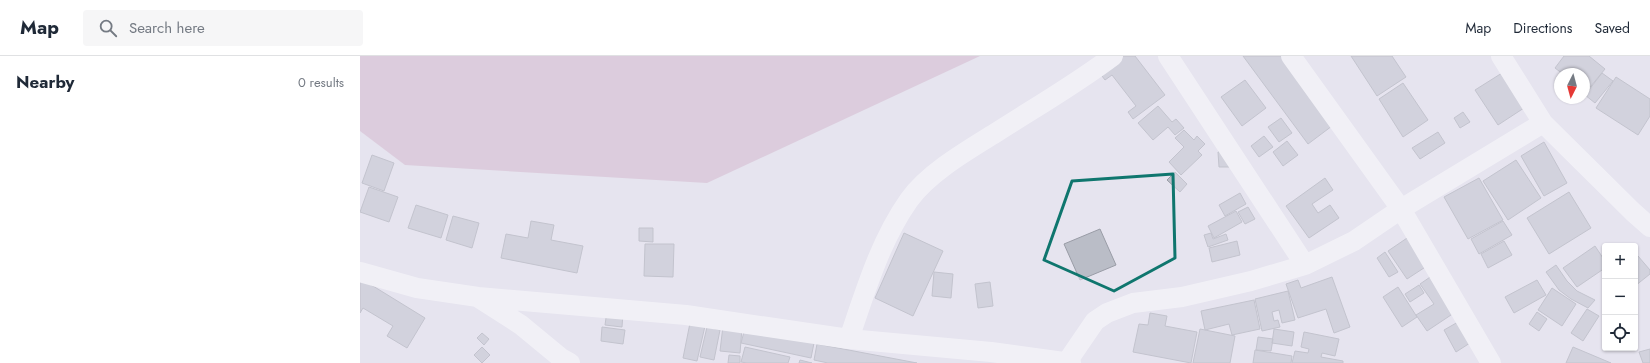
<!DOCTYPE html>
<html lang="en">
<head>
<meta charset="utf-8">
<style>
	:root { --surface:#fff; --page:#f6f6f7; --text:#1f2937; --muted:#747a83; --line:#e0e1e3 }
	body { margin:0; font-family:Jost,sans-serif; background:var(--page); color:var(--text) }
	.controls { position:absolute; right:12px; bottom:12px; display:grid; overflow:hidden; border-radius:4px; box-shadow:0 1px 3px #0004 }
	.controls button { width:36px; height:36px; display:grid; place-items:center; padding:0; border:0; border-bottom:1px solid var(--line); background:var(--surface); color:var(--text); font:20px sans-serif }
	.compass { position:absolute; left:1194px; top:12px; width:36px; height:36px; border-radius:50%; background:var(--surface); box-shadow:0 1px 3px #0004; rotate:186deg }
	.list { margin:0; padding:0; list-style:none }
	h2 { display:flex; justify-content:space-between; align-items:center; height:52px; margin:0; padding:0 16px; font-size:17px }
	h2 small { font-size:13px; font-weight:400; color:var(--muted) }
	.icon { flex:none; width:22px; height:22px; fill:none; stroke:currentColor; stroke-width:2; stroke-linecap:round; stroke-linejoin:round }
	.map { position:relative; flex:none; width:1290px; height:307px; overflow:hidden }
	header { display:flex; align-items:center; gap:24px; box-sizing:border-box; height:56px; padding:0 20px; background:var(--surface); border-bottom:1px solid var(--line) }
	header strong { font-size:19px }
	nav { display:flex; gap:22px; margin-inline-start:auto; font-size:14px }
	.search { width:280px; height:36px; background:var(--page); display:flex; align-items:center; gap:10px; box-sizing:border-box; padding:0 14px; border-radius:4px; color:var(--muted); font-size:15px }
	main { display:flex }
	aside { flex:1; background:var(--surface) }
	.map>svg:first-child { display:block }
	.green { fill:#d0b0c7 }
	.building { fill:#babdc7; stroke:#999ca6 }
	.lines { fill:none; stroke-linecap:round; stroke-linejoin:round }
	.minor { stroke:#fff; stroke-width:20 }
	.marked { fill:none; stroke:#0f766e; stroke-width:3; stroke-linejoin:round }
</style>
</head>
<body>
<header>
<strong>Map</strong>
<div class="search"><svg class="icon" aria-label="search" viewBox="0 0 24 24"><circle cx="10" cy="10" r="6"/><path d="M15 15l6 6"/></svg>Search here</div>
<nav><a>Map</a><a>Directions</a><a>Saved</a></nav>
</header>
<main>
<aside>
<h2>Nearby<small>0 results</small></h2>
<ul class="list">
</ul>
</aside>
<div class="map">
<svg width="1290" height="307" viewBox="0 0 1290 307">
	<rect width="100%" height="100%" fill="#e6e4ef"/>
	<path class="green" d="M0,0h620l-273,127 -302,-18 -45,-34z"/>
	<path class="building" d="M761,0h14l30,39 -32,24 -5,-7 8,-6 -24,-31 -7,5 -6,-8z
		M883,0h43l50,67 -28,21z
		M991,0h41l14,21 -29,19z
		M1204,0h25l16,13 -19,23 -2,-1v-17h-21l-8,-6z
		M1142,17l22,35 -26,17 -23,-35z
		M1242,17l11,8 -18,22 -10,-8z
		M1256,21l34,22v17l-12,19 -42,-27z
		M885,24l21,28 -24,18 -21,-29z
		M1043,27l25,37 -25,17 -24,-38z
		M798,50l14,16 4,-3 8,9 -9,7 -7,-8 -15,13 -15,-17z
		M1103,56l7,10 -10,6 -6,-10z
		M921,62l11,15 -13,9 -11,-15z
		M824,74l10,10 3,-4 8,8 -7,7 4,4 -21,20 -12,-13 15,-15 -9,-9z
		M1078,76l7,11 -25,16 -8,-11z
		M904,80l9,11 -14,10 -8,-11z
		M927,85l11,14 -15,11 -10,-14z
		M1184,86l23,41 -23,13 -23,-40z
		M869,95l1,16h-11l-1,-15z
		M12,99l22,8 -10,28 -22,-8z
		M1156,104l25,38 -33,22 -25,-39z
		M815,116l12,12 -7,8 -13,-12z
		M965,122l8,12 -21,14 6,9 12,-8 9,13 -30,20 -23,-32z
		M1119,122l24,42 -35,19 -24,-42z
		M9,131l29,10 -9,25 -29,-10z
		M1209,136l22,36 -42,26 -22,-36z
		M880,137l6,11 -21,12 -6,-11z
		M56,149l32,10 -7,23 -33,-10z
		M888,151l7,12 -10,5 -7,-12z
		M876,155l6,11 -28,16 -6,-12z
		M93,160l26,7 -7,25 -26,-8z
		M171,165l23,4 -3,15 32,6 -6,27 -76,-15 5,-24 22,4z
		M1143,165l9,14 -33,19 -8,-15z
		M279,172h14v14l-14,-1z
		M740,173l16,36 -36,15 -16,-36z
		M544,177l39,18 -30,65 -38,-18z
		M851,177l2,6 13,-5 2,6 -20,7 -4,-12z
		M1050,180l20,28 -23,15 -19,-28z
		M877,185l3,14 -28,7 -3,-14z
		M1144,185l8,14 -24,13 -7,-14z
		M285,188h29l-1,33 -29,-1z
		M1235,190l10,15v7l-28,19 -14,-19z
		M1025,196l13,20 -9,5 -12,-19z
		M1278,200l12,14v4l-15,12v-28z
		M1196,209l11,16 10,10 18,9 -7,8 -17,-9 -12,-9 -13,-18z
		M574,216l19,2 -2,24 -19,-2z
		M1076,217l24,36 -33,22 -11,-16 18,-11 -14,-20z
		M972,221l18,50 -16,6 -8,-24 -28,9 -12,-34 12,-4 3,8z
		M0,222l65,40 -18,30 -20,-12 6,-10 -30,-18 -3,5z
		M1177,224l9,15 -32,18 -9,-16z
		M630,226l3,24 -15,2 -3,-24z
		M1059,229l5,8 -14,9 -5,-8z
		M1038,231l19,30 -15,10 -19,-30z
		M1192,232l24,16 -14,22 -24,-16z
		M928,235l7,29 -13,3 -3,-13 -7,2 2,9 4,-1 2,7 -18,4 -7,-32z
		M894,244l6,29 -28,6 -3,-11 -24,6 -4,-19z
		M1227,253l12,7 -16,25 -12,-8z
		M247,255l16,2 -1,14 -17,-2z
		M1177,256l10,7 -8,12 -10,-7z
		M790,257l17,3 -2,10 32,6 -6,31 -58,-11 6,-28 9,1z
		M1098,266l12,21 -14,9 -12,-22z
		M330,267l15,3 -8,35 -14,-3z
		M363,270l19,2 -2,25 -20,-2z
		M242,271l23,3 -2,14 -22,-3z
		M347,271l13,3 -6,30 -14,-3z
		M385,272l69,15 -3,15 -70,-15z
		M840,273l35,7 -5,27h-37z
		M914,273l20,3 -2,14 -20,-3z
		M944,276l35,7 -4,17 -13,-3 -1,4 22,4v2h-51l3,-12 13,2 1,-4 -8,-2z
		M122,277l7,6 -5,6 -7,-7z
		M898,281l15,2 -2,12 -15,-1z
		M457,288l100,19h-89l-14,-3z
		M122,291l8,8 -8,8 -8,-8z
		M385,291l45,10 -2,6h-41l-6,-1z
		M1213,291l38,16h-45z
		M1290,293v14h-7l-4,-11z
		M895,294l37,6 -1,7h-38z
		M369,299l11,1v7h-12z
		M440,304l12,3h-13z"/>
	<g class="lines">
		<path class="minor" d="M808,0l137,209
			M931,0l110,153 90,154
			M1141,0l42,67 90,89 17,15
			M0,216l57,16 61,9 208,18 163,24 142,13 80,11
			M119,242l42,27 40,33 9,5
			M489,283c16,-47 31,-98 60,-139 19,-27 59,-50 88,-68 39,-25 79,-48 116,-76
			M707,306l28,-41 12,-8 26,-10 49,-6 69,-16 54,-16 49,-24 47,-32 142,-86"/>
	</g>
	<path d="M0 0H1290V307H0ZM813,118l2,84 -61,33 -70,-31 28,-79z" fill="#e6e4ef" fill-opacity=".55" fill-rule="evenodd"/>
	<path class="marked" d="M813,118l2,84 -61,33 -70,-31 28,-79z"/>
</svg>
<div class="controls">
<button>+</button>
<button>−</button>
<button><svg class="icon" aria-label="locate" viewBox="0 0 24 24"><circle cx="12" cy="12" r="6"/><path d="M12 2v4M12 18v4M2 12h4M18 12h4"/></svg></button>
</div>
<svg class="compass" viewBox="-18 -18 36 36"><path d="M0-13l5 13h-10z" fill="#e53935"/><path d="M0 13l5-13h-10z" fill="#747a83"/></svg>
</div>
</main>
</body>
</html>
